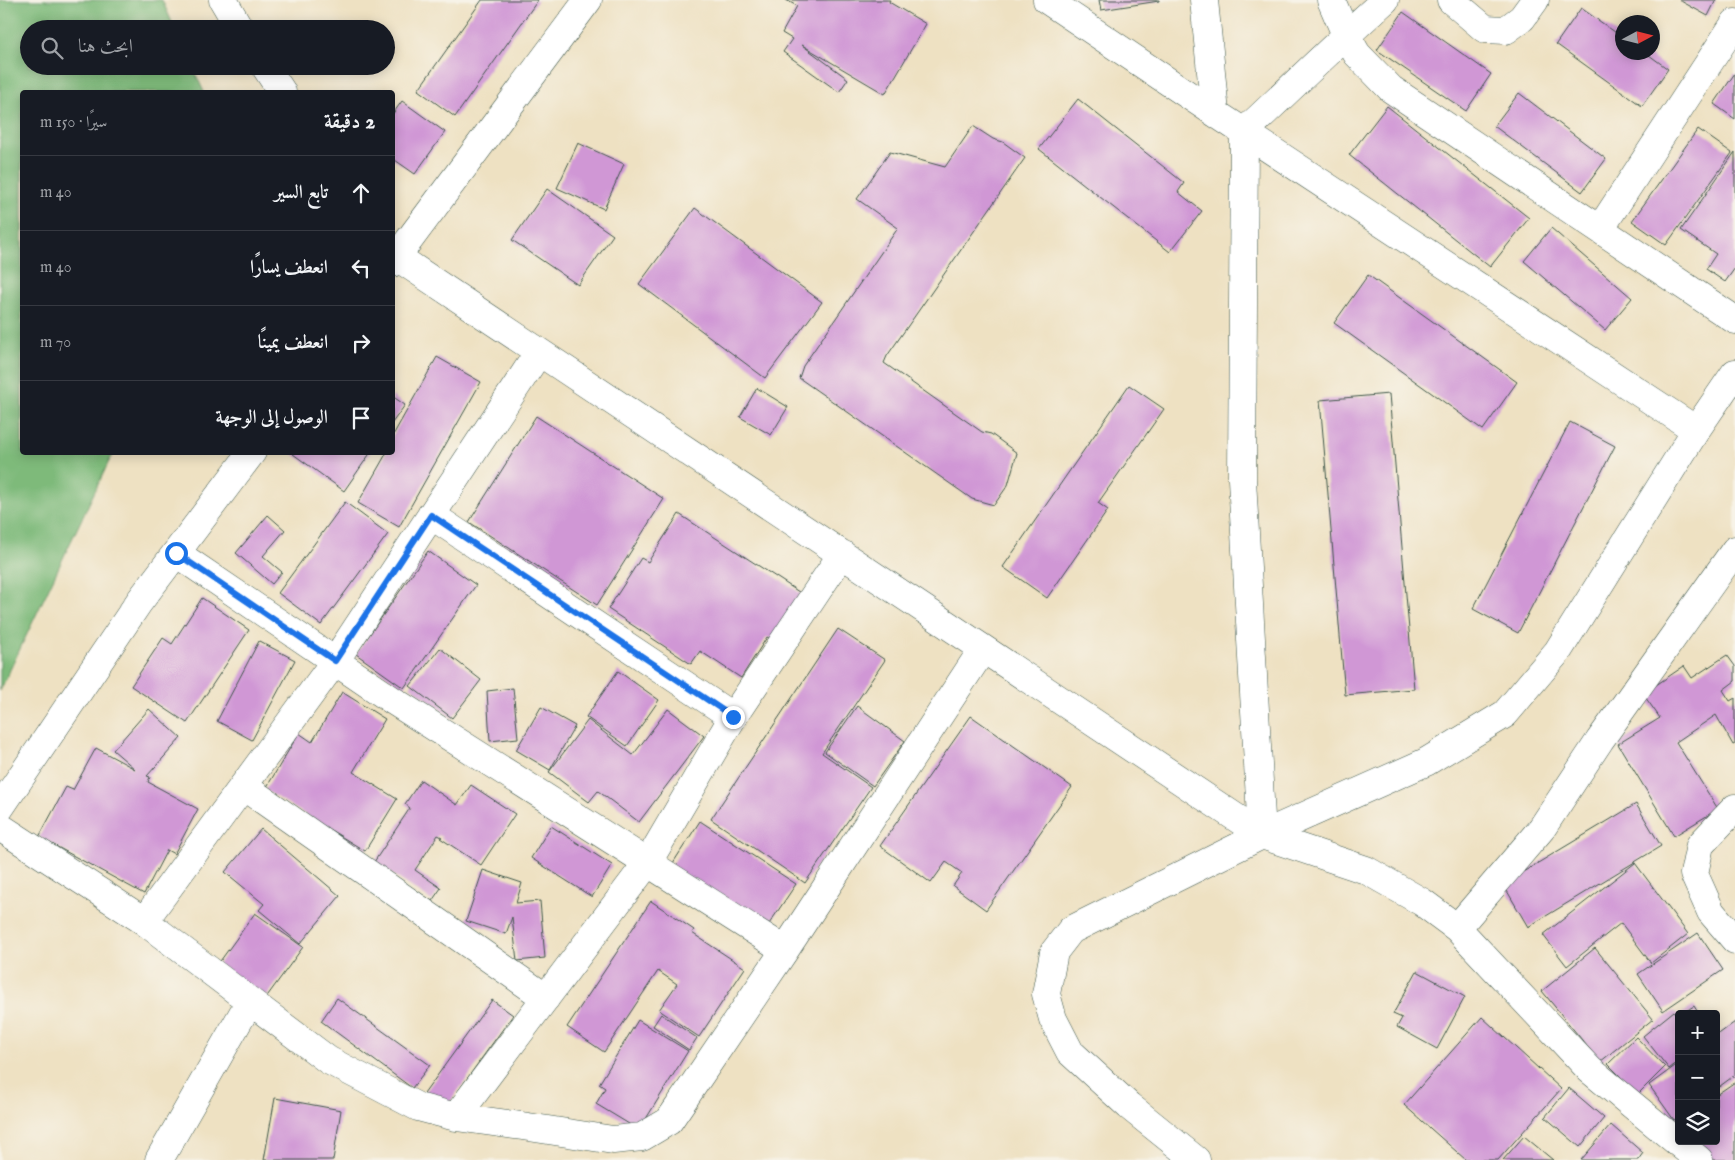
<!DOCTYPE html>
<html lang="ar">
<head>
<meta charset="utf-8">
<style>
	:root { --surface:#171b24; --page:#242831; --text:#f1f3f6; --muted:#9ea1a6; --line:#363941 }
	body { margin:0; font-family:"IM FELL English",Amiri,serif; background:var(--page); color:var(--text); direction:rtl }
	.controls { position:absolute; right:15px; bottom:15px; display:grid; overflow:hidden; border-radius:5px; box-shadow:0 2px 12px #0003 }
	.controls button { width:45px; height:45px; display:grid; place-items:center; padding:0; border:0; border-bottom:1px solid var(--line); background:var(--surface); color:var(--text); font:25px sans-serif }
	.compass { position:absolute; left:1615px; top:15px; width:45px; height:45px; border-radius:50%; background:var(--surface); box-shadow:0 2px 12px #0003; rotate:83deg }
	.stop { position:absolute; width:15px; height:15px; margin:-11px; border:4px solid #1a73e8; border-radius:50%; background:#fff }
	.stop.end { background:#1a73e8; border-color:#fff; box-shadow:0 1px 5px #0008 }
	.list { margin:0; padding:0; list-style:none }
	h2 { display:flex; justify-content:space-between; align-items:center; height:65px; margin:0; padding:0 20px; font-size:21px }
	h2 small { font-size:16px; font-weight:400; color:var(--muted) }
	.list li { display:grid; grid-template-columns:32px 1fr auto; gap:15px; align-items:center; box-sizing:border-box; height:75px; padding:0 20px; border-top:1px solid var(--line) }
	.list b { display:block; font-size:19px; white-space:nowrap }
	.list em { font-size:16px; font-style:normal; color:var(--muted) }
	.icon { flex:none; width:28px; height:28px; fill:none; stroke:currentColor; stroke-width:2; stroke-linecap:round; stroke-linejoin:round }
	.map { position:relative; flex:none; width:1735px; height:1160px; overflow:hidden; direction:ltr }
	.search { position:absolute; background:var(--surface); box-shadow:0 2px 12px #0003; left:20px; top:20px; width:375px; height:55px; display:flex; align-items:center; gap:12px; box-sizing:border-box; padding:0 18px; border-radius:28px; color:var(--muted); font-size:19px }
	.panel { position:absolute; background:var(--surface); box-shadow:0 2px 12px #0003; left:20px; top:90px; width:375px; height:365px; border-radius:5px; direction:rtl }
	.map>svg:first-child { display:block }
	.forest { fill:#7eba7a; stroke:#4e7c57 }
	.building { fill:#d097d5 }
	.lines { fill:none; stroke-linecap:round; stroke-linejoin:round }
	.minor-casing { stroke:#3e5649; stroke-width:29 }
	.minor { stroke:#fff; stroke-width:28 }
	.route { stroke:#1a73e8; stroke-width:6 }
</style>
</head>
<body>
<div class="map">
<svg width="1735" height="1160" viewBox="0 0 1735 1160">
	<rect width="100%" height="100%" fill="#f7f3e8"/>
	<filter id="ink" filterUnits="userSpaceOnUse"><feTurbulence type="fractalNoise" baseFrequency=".02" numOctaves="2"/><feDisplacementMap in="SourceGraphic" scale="10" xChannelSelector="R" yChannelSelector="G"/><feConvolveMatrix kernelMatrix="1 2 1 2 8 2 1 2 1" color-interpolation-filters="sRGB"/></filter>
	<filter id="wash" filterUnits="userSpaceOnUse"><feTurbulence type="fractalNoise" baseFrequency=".0096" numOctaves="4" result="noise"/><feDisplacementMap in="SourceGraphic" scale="20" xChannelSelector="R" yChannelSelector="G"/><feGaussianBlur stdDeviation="1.12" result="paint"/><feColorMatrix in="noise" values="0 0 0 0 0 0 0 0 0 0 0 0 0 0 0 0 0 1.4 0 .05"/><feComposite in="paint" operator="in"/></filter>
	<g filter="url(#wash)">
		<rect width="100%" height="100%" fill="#eee1c2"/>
		<path class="forest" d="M0,0h162l13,29h-146v37h163l12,26h-182v360l91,1 -113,238z"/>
		<g id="blocks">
			<path class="building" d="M482,0h56l-83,117 -37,-27z
				M786,0h104l-1,2 37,22 -41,70 -83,-49 46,34 -9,13 -56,-40 9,-13 -10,-6 15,-27z
				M1099,0h60v1l-58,9z
				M1679,0h37l-8,16z
				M1581,8l41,29v15h23l23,17 -26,37 -86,-62z
				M1403,12l88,62 -25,37 -89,-61z
				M1735,73v46l-21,-15z
				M1519,93l87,66 -24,33 -88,-66z
				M1078,99l106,84 -6,9 24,19 -32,41 -131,-103z
				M402,101l43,31 -30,42 -23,-16v-43z
				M1387,106l142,112 -39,49 -141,-112z
				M973,126l20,13 10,3 22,16 -138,198 -3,7 98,69 9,2 26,19 -9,32 -14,20 -22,-6 -173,-121 4,-12 95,-138 -41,-29 33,-47 55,15z
				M1698,129l34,24 -66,92 -34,-24z
				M578,143l46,21 -20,45 -47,-21z
				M1735,152v116l-10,14 -19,-13 10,-15 -35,-24z
				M547,189l66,46 -35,50 -66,-45z
				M695,208l127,94 -57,76 -126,-94z
				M1551,228l81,70 -27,32 -81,-69z
				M1368,275l149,107 -34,48 -149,-107z
				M437,357l44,25 -82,145 -41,-24 28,-49 -2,-2h8v-15z
				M1129,385l35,24 -66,94 10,7 -61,88 -44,-31z
				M757,388l31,19 -17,28 -31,-18z
				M1389,394l25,295 -69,6 -25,-295z
				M392,396l13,9 -13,18z
				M536,416l128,83 -67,106 -128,-83z
				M1570,422l45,24 -97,187 -45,-24z
				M294,452h77l-27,39 -51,-37z
				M345,502l43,32 -67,91 -43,-32z
				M679,514l123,80 -29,46 -6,-3 -26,41 -41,-27 -9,13 -83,-55 33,-51 7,4z
				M268,515l17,15 -22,26 19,16 -10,12 -36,-31z
				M428,551l48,34 -72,103 -48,-34z
				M202,598l47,32 -62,93 -56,-37 32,-48 9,6z
				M838,629l47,31 -63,93 49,34 -66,96 -94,-64z
				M259,641l36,19 -43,80 -35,-19z
				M440,648l41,32 -29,38 -42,-32z
				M1727,655l8,11v15l-12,9 7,11 5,-3v46l-2,1 -17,-30 -40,27 42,67 -44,27 -56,-92 42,-26 -17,-24 41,-28 8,12z
				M618,671l41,29 -32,46 -41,-29z
				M513,688l5,50 -28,3 -3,-50z
				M342,692l43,27 -32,53 44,27 -32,52 -100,-61 34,-57 13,9z
				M857,706l48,35 -32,45 -48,-34z
				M541,707l34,19 -25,44 -34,-20z
				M149,709l32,29 -34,38 3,1 -2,5 50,27 -24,45 -7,-4 -23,44 -105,-57 27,-50 7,3 23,-42 39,21 -22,-19z
				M668,709l36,27 -65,86 -41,-31 -9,11 -40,-30 39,-52 45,35z
				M971,716l101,71 -86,123 -33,-24 9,-13 -16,-11 -15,21 -51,-37z
				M421,780l36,25 14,-20 44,29 -34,51 -41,-27 2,-1 -4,-2 -23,35 26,18 -9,13 -58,-39 36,-54 -5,-4z
				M1636,804l25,42 -133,81 -25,-43z
				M700,821l96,63 -31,46 -94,-64z
				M551,826l61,39 -20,32 -61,-39z
				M261,829l79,67 -40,48 -41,-34 5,-6 -39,-32z
				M1635,863l53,71 -37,29 -30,-40 -54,43 -24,-31z
				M483,870l39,13 -6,20 24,-2 5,57 -28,3 -5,-44 -6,17 -40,-13z
				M651,901l43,29 -2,3 53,35 -46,69 -40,-27 18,-26 -19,-13 -54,81 -37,-25z
				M255,913l48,34 -38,52 -47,-35z
				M1698,933l25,37 -60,41 -25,-37z
				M1595,948l58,71 -53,43 -58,-71z
				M1417,971l48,26 -28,52 -40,-22 5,-9 -9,-4z
				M337,998l93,67 -18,23 -91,-67z
				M492,1000l21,15 -68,94 -21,-15z
				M1694,1006l5,8h-18z
				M1674,1011l5,5v45l-10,8 -26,-33z
				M661,1014l36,24 -8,12 -36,-24z
				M1482,1017l79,72 -63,71h-32l-62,-55z
				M638,1020l50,31 -49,79 -43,-26 9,-16 -6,-4z
				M1735,1022v53l-19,14v-53z
				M1636,1037l29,30 -27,27 -30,-30z
				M1679,1063v54l-5,3 -25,-35z
				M1735,1082v78h-25l-13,-19h19v-46z
				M1569,1088l35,30 -24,29 -35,-30z
				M275,1098l66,12 -8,50h-69z
				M1611,1125l32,28 -5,7h-57z
				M1524,1136l29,24h-50z"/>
		</g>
	</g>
	<g filter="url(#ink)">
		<use href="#blocks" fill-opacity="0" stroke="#3e5649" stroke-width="1"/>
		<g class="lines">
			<defs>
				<path id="minor" d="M223,0l17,29
					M1047,0l168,113 481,317
					M1204,0l11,113
					M1331,0l15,35 11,19 34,35 344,231
					M1451,0l34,29 21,1 16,-12 13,-18
					M265,66l17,26
					M1600,229l135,-206
					M392,251l5,6 865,578 104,35 56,32 35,26 133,142 109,90
					M392,263l196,-263
					M431,515l302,202 -85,145 -192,255
					M176,553l216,147 393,250
					M733,717l109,-163
					M243,786l303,212
					M0,808l139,-206 113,-150
					M1735,808l-35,37 -6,29 17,38 24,28
					M0,827l144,94 184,139 90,47 38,10 66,9 91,14 29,-3 27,-16 116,-171 198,-301
					M1262,835l-20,-356 2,-347c47,-44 93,-89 141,-132
					M144,921l191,-260 204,-309
					M1457,928l85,-100 58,-88 135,-190
					M159,1160l91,-159
					M1196,1160l-67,-54 -59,-54 -17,-33 -7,-25 8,-42 17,-22 191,-95 164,-73 79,-48 53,-63 138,-221 39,-57"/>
			</defs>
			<use href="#minor" class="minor-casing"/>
			<use href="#minor" class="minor"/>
		</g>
	</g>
	<g class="lines" filter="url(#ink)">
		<path class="route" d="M176,553l159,108 96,-146 302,202"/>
	</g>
</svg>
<div class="controls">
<button>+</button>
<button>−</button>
<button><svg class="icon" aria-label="layers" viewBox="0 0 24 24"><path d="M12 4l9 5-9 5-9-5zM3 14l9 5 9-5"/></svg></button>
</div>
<svg class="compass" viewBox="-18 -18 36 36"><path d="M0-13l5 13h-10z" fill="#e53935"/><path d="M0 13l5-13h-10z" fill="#9ea1a6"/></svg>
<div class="stop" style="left:176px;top:553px"></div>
<div class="stop end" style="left:733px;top:717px"></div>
<div class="search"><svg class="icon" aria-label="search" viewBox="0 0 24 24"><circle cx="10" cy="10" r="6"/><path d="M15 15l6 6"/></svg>ابحث هنا</div>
<section class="panel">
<h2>2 دقيقة<small>سيرًا · 150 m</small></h2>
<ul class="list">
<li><svg class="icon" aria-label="ahead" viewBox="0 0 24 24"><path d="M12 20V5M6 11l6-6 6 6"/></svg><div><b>تابع السير</b></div><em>40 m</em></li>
<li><svg class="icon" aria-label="left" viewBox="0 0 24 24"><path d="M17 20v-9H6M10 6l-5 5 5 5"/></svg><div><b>انعطف يسارًا</b></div><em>40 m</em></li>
<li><svg class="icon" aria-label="right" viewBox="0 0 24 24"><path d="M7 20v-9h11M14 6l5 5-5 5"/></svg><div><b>انعطف يمينًا</b></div><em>70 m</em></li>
<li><svg class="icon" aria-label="arrive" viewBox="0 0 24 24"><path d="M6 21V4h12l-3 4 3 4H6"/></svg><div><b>الوصول إلى الوجهة</b></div></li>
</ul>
</section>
</div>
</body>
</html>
